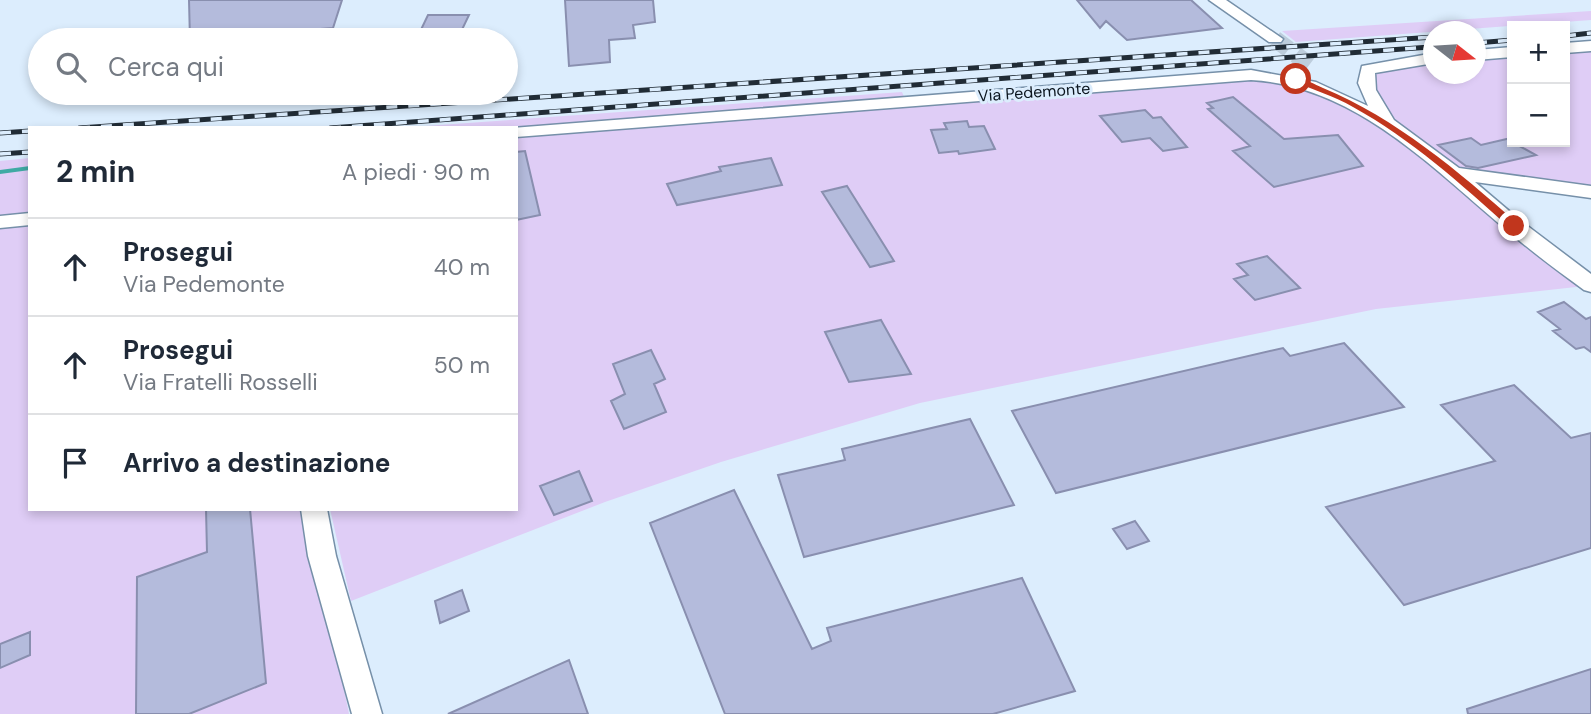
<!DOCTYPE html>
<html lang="it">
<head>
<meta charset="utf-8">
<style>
	:root { --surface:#fff; --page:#f6f6f7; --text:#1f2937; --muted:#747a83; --line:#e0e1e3 }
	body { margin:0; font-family:"DM Sans",sans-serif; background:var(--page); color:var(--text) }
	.controls { position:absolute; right:21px; top:21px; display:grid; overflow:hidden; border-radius:0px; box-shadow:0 4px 10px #0003 }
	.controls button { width:63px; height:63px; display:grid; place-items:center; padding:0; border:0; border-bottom:2px solid var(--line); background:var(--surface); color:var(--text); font:35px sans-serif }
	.compass { position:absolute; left:1423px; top:21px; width:63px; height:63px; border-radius:50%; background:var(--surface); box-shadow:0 4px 10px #0003; rotate:107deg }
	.stop { position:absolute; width:21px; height:21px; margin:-16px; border:5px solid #c1361d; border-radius:50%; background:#fff }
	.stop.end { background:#c1361d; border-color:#fff; box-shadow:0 2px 7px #0008 }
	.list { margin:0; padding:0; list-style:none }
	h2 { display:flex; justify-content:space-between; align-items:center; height:91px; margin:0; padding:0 28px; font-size:30px }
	h2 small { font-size:23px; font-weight:400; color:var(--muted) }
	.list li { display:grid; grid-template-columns:46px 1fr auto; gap:21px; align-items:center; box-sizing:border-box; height:98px; padding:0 28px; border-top:2px solid var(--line) }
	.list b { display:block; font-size:26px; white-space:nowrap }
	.list p { margin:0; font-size:23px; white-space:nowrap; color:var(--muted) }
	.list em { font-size:23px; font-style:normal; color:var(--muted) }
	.icon { flex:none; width:38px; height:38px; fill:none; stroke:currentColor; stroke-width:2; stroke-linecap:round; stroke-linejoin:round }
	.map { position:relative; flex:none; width:1591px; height:714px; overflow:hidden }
	.search { position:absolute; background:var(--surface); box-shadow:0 4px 10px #0003; left:28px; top:28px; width:490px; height:77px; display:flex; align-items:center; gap:18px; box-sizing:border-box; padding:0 24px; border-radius:38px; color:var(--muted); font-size:26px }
	.panel { position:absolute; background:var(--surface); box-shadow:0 4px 10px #0003; left:28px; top:126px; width:490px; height:385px; border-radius:0px }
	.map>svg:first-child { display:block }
	.green { fill:#dfcdf6 }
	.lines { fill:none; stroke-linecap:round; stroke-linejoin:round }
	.stream { fill:#40aaa4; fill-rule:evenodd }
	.building { fill:#b4bbdc; stroke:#898faf; stroke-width:2 }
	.street-tunnel { stroke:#bdcddc; stroke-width:17; stroke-dasharray:17 9; stroke-linecap:butt }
	.street-casing { stroke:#7690a9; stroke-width:3 }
	.street { fill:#fff; fill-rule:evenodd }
	.rail-casing { stroke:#212c36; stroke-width:5 }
	.rail { stroke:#dcedfd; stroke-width:3.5; stroke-dasharray:11; stroke-linecap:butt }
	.route { fill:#c1361d }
	.labels { text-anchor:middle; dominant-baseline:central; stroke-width:6; stroke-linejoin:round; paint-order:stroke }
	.far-street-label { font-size:16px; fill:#0b151e; stroke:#dcedfd }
</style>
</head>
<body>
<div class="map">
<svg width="1591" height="714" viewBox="0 0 1591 714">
	<rect width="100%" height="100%" fill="#dcedfd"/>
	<path class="green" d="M1591,11v9l-295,22 -14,-11z
		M1591,49v140l-135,-18 -54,-40 -26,-30 -4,-30 61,-10 1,13h42v-16l36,-3v87h53v-91z
		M1266,79l63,16 64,38 192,153 -209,23 -456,94 -199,59 -116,40 -254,99 -21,-92h186v-372z
		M902,92l3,7 -389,29h-119z
		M30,158v56l-30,4v-57z
		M30,221v288h278l41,205h-349v-489z"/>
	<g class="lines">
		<path class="stream" d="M30,166v4l-30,4v-4z"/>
	</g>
	<path class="building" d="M189,0h153l-9,28 -50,4 -4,8h-89z
		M565,0h88l2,22 -22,3 2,13 -26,2 1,22 -41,4z
		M1077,0h114l31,28 -95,12 -21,-19 -6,7z
		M428,15h41l-11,23h-41z
		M1233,97l51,42 54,-4 25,31 -89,21 -41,-36 17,-5 -42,-37 5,-1 -6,-5z
		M1145,110l8,8 8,-1 26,30 -24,4 -13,-13 -28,4 -22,-26z
		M967,121l2,6 15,-1 11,23 -36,5 -1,-3 -19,2 -8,-23 16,-1 -3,-6z
		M1471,138l10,7 30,-7 1,4 24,13 -58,13 -12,-2 -28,-21z
		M525,151l15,64 -24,5v-68z
		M771,158l11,27 -105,20 -10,-21 54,-13 -2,-4z
		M847,186l27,43 20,32 -24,6 -48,-75z
		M1267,256l33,32 -45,12 -21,-21 14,-4 -11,-11z
		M1564,302l22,17 5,-2v35l-7,-5 -8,2 -23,-18 7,-2 -22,-17z
		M881,320l30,54 -62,8 -24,-50z
		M1344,343l60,64 -348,86 -44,-82 271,-63 7,8z
		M651,350l14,29 -11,5 12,28 -42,17 -13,-28 14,-7 -12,-30z
		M1514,385l57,53 20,-5v115l-187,57 -78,-98 169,-46 -54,-56z
		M970,419l44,86 -210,52 -26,-82 67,-15 -3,-11z
		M579,471l13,30 -38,14 -14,-29z
		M734,490l78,159 19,-8 -4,-13 195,-50 53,113 -82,23h-268l-75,-191z
		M206,509h44l16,174 -77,31h-53l1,-137 70,-25z
		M1135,521l14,20 -22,8 -14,-20z
		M462,590l7,21 -29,12 -5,-22z
		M30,632v23l-30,13v-24z
		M569,660l19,54h-140z
		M1591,669v45h-123l-1,-5z"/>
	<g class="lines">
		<path class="street-tunnel" d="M1275,39l36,27"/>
		<defs>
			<path id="street" d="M1209,0h17l57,39 -2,3h-12z
				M1591,41v10l-26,2v-10z
				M1512,47v10l-36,3v-10z
				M1434,53v10l-59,10 1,17 18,30 65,48 132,18v12l-116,-16 46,39 70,53v18l-7,-2c-26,-19 -52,-38 -76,-59 -76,-63 -152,-145 -257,-151l-735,57v-9h-4l739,-58 65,12 52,24 -10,-23 4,-17z
				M30,213v12l-30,3v-12z
				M301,509h26l9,47 46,158h-30l-44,-158z"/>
		</defs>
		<use href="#street" class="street-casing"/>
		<use href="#street" class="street"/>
		<defs>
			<path id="rail" d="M1565,36l26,-3
				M1476,43l36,-3
				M79,128l1355,-91
				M330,128l1100,-81
				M0,133l30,-2
				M0,154l30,-2"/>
		</defs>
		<use href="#rail" class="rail-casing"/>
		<use href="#rail" class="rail"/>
	</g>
	<path class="route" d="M1293,78c10,-1 21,6 30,10 74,31 135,83 194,135v5h-7c-49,-44 -99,-89 -157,-121 -19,-11 -40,-17 -60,-26z"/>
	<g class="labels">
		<g class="far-street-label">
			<text transform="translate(1034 92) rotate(-4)">Via Pedemonte</text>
		</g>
	</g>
</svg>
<div class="controls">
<button>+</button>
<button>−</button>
</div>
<svg class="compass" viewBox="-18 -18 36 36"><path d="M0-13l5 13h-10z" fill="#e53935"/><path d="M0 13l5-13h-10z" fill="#747a83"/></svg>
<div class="stop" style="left:1296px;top:79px"></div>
<div class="stop end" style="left:1514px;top:226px"></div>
<div class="search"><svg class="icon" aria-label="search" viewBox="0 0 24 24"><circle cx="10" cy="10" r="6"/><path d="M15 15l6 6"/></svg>Cerca qui</div>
<section class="panel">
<h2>2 min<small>A piedi · 90 m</small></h2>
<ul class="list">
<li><svg class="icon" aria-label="ahead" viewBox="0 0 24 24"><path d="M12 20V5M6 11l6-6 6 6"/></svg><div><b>Prosegui</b><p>Via Pedemonte</p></div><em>40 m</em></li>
<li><svg class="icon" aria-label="ahead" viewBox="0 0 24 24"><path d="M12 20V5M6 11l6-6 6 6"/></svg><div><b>Prosegui</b><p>Via Fratelli Rosselli</p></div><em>50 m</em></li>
<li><svg class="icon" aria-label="arrive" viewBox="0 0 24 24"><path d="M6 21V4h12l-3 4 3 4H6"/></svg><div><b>Arrivo a destinazione</b></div></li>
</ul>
</section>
</div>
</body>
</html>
